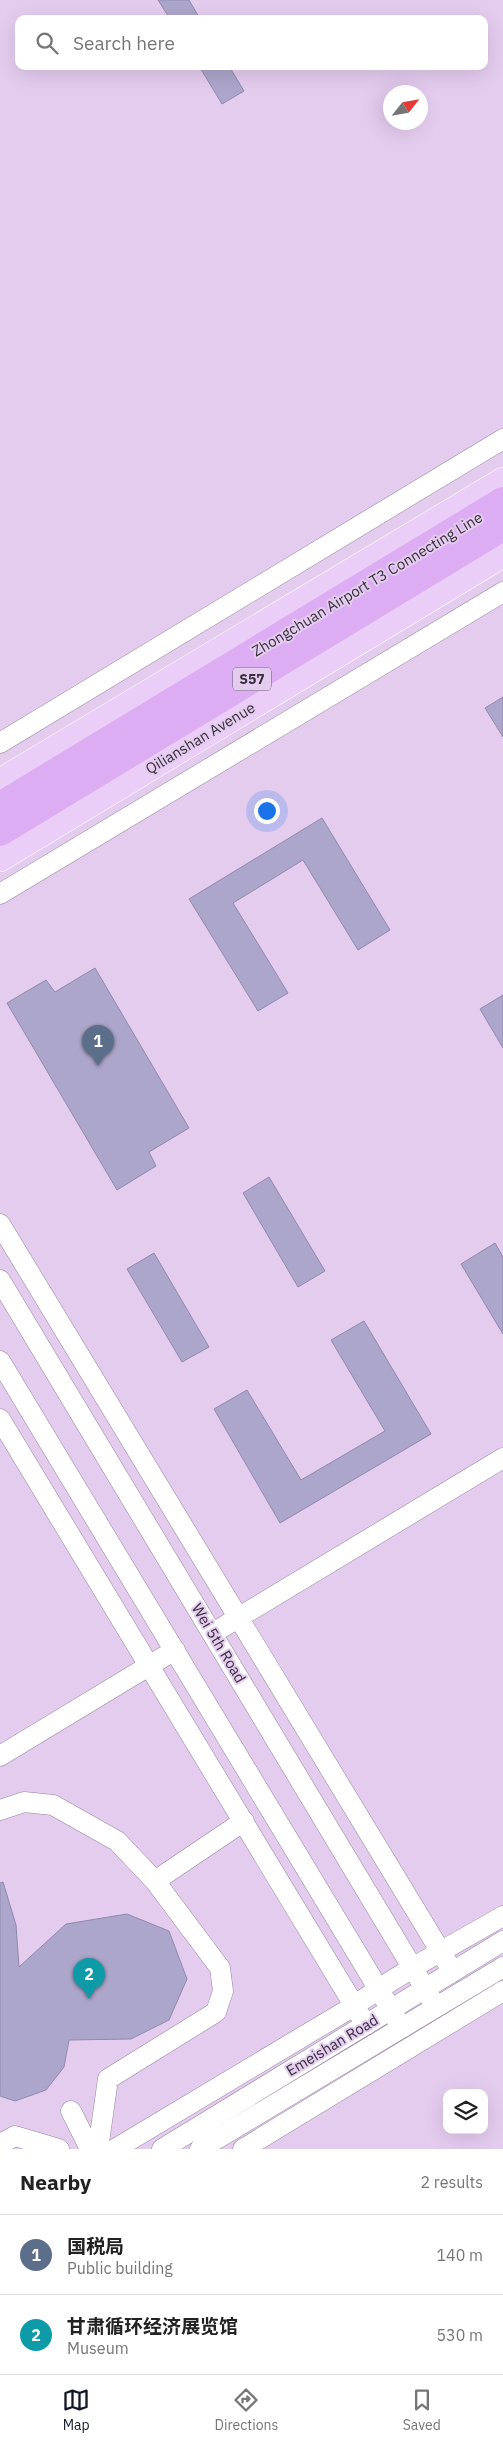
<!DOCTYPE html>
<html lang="en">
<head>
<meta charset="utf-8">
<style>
	:root { --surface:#fff; --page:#f6f6f6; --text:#222; --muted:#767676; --line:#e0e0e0; --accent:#111827 }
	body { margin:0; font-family:"IBM Plex Sans","Noto Sans SC",sans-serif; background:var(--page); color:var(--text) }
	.controls { position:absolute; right:15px; bottom:15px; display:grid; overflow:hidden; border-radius:10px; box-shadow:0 5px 20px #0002 }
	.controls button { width:45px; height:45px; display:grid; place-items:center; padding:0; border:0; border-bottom:1px solid var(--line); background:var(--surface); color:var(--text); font:25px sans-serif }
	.compass { position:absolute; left:383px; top:85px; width:45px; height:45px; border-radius:50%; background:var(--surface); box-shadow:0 5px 20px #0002; rotate:59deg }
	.you { position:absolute; left:266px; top:810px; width:18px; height:18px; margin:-12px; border:4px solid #fff; border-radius:50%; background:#1a73e8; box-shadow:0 0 0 8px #1a73e833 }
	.badge { display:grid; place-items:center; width:32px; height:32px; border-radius:50%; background:var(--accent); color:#fff; font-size:16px; font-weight:700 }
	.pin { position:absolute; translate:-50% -41px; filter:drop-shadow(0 1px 2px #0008) }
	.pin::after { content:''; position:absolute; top:26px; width:18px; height:15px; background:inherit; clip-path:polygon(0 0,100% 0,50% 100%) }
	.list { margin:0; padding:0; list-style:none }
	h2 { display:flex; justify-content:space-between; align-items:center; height:65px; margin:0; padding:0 20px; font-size:21px }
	h2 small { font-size:16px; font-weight:400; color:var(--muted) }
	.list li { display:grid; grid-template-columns:32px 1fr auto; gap:15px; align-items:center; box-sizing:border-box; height:80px; padding:0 20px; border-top:1px solid var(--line) }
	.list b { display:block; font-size:19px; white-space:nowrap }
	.list p { margin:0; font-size:16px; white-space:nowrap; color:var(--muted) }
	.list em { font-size:16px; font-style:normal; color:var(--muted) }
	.icon { flex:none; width:28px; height:28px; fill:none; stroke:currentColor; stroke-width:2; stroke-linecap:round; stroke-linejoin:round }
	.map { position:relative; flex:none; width:503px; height:2149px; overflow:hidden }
	.search { position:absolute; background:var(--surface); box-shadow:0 5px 20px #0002; left:15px; right:15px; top:15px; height:55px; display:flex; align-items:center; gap:12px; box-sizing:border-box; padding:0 18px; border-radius:10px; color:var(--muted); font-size:19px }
	.sheet { height:225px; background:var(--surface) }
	nav { display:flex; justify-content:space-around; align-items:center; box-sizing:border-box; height:70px; border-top:1px solid var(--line); background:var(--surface); font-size:14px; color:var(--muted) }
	nav a { display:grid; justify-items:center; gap:2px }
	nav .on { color:var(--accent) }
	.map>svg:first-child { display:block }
	.building { fill:#ada6cb; stroke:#9089ac }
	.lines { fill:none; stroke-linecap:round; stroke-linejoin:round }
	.minor-casing { stroke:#9882a2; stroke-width:21 }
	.major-casing { stroke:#fff; stroke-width:26 }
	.highway-casing { stroke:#fff; stroke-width:29 }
	.minor { stroke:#fff; stroke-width:20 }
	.major { stroke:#eacef7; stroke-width:25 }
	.highway { stroke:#dcadf2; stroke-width:28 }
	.labels { text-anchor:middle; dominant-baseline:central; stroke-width:4; stroke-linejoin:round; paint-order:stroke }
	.shield { fill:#e4ccef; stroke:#6b5d71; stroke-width:1 }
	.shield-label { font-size:14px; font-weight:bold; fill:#372e3b }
	.street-label { font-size:15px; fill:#372e3b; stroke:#e4ccef }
</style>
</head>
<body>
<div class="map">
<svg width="503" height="2149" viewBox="0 0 503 2149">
	<rect width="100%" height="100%" fill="#e4ccef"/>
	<path class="building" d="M158,0h31l11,19h-30z
		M199,66h30l15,25 -22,13z
		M503,697v40l-18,-29z
		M322,818l68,112 -32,20 -55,-90 -70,43 55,90 -30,18 -69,-112z
		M95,968l94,160 -40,24 7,14 -39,24 -110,-187 39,-23 9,12z
		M503,995v53l-23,-39z
		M269,1177l56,94 -27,16 -55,-94z
		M495,1243l8,14v77l-42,-70z
		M154,1253l55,94 -27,15 -55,-93z
		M364,1321l67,113 -151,89 -66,-114 33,-19 54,90 84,-49 -54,-91z
		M3,1882l13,43 3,42 47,-43 61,-10 42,17 18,48 -18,41 -38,19 -62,1 -5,27 -18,23 -31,11 -15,-5v-213z"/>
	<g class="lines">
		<defs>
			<path id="minor" d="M0,743l503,-304
				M0,894l503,-302
				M0,1224l453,748
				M0,1280l436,727
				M0,1361l402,667
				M0,1419l366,606
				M213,1633l290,-175
				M0,1756l175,-106
				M0,1810l24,-8 29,3 64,36 38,40 65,87 3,23 -7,21 -108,67 -10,70
				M155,1881l89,-60
				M71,2111l19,38
				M0,2144l15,-8 44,13
				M115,2149l239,-143c47,-34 99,-61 149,-90
				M162,2149l341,-208
				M200,2149l303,-182
				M243,2149l260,-158"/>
			<path id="major" d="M0,781l503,-301
				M0,859l503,-304"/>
			<path id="highway" d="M0,806l503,-305
				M0,832l503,-305"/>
		</defs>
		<use href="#minor" class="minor-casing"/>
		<use href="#major" class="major-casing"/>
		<use href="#highway" class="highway-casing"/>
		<use href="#minor" class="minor"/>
		<use href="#major" class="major"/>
		<use href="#highway" class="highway"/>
	</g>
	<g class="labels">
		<rect class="shield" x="233" y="667.5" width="38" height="23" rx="4"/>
		<g class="shield-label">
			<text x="252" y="679">S57</text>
		</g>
		<g class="street-label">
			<text transform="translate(367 584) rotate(-31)">Zhongchuan Airport T3 Connecting Line</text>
			<text transform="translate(200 738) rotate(-31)">Qilianshan Avenue</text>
			<text transform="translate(219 1643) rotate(59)">Wei 5th Road</text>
			<text transform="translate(332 2045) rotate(-31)">Emeishan Road</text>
		</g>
	</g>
</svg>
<div class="controls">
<button><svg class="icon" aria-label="layers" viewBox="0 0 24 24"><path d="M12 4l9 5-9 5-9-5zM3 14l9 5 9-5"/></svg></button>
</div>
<svg class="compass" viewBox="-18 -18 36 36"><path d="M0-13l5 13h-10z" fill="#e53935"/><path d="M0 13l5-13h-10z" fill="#767676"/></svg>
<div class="you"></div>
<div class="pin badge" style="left:98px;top:1066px;background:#5c6f8a">1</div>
<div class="pin badge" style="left:89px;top:1999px;background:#0f9aa8">2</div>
<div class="search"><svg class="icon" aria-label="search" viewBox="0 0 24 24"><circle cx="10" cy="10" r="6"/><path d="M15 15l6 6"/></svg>Search here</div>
</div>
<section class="sheet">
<h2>Nearby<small>2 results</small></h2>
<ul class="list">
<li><span class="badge" style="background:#5c6f8a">1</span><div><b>国税局</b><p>Public building</p></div><em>140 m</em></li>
<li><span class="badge" style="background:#0f9aa8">2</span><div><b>甘肃循环经济展览馆</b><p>Museum</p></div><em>530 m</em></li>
</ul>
</section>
<nav>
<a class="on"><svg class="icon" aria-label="map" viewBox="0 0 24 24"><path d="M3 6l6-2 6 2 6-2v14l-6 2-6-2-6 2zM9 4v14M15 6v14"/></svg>Map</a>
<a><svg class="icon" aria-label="directions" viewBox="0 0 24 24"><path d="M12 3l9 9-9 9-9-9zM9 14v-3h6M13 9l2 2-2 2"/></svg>Directions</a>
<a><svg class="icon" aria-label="saved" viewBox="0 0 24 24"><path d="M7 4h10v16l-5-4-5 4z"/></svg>Saved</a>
</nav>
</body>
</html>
